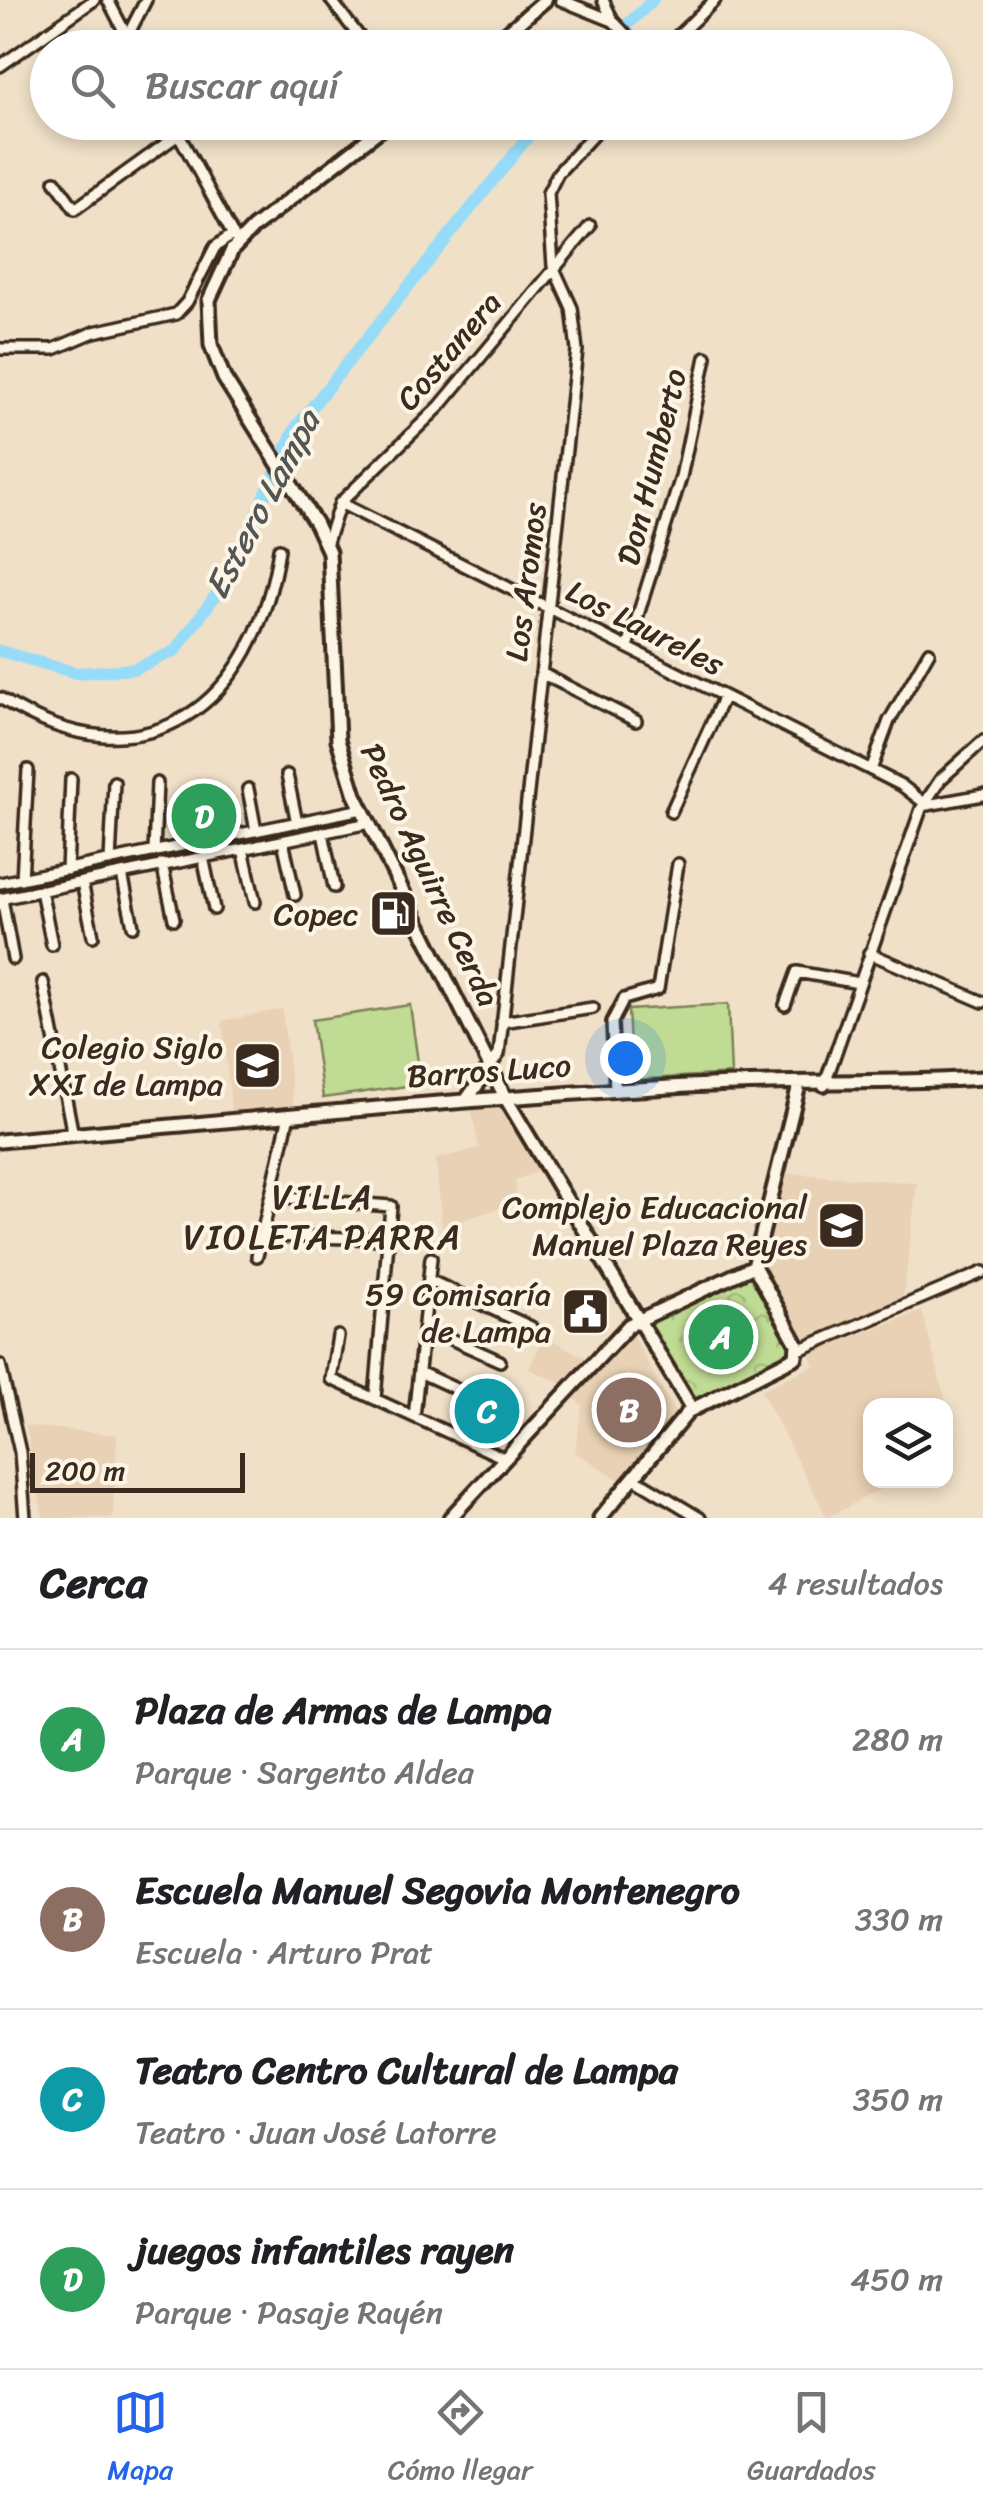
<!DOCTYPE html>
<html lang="es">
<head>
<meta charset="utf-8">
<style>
	:root { --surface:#fff; --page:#f6f6f6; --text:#202124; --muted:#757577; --line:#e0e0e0; --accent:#2563eb }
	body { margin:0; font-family:Sriracha,sans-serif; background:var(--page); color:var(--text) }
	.controls { position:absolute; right:30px; bottom:30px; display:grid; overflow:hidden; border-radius:20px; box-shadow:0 5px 15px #0003 }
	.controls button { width:90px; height:90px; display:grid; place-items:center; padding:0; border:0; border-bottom:2px solid var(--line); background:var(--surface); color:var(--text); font:50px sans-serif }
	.scale { position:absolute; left:30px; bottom:25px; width:215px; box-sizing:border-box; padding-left:10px; border:5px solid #3b2a1e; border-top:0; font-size:28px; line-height:35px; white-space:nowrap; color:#3b2a1e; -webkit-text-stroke:8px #fcf5e5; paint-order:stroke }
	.you { position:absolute; left:625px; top:1058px; width:35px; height:35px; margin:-25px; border:8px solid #fff; border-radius:50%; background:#1a73e8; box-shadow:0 0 0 15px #1a73e833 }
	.badge { display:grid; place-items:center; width:65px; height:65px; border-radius:50%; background:var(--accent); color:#fff; font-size:32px; font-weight:700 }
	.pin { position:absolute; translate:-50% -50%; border:5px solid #fff; box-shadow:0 2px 10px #0006 }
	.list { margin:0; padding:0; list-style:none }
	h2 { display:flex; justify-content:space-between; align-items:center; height:130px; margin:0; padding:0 40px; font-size:42px }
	h2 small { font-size:32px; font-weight:400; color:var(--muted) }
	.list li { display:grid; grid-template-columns:65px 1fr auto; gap:30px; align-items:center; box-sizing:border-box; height:180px; padding:0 40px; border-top:2px solid var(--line) }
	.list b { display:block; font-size:38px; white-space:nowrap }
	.list p { margin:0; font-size:32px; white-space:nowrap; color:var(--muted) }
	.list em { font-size:32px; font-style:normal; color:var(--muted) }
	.icon { flex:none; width:55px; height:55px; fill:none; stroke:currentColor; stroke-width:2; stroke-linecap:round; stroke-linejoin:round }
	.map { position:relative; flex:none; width:983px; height:1518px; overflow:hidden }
	.search { position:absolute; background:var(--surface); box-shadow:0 5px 15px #0003; left:30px; right:30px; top:30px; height:110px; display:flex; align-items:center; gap:25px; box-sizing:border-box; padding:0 35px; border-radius:55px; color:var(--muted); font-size:38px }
	.sheet { height:850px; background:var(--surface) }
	nav { display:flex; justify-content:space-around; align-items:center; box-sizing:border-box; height:140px; border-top:2px solid var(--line); background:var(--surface); font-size:28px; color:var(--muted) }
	nav a { display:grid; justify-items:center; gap:5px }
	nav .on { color:var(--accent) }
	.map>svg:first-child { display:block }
	.built { fill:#e8d1b4 }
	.forest { fill:url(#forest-crowns); stroke:#7e8258; stroke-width:2.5 }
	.pitch { fill:#c0db93; stroke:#7e8258; stroke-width:2.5 }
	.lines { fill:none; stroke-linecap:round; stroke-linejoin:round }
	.river { stroke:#96dcf8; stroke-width:12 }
	.minor-casing { stroke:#3b2a1e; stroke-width:16 }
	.major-casing { stroke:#3b2a1e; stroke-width:19 }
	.minor { stroke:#fcf5e5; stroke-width:9 }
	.major { stroke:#fcf5e5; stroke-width:11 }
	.labels { text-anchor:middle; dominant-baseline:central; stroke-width:8; stroke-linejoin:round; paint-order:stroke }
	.street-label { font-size:32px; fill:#3b2a1e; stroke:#fcf5e5 }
	.poi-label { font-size:32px; fill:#3b2a1e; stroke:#fcf5e5; text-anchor:end }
	.water-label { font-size:35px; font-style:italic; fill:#525654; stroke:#fcf5e5 }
	.neighbourhood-label { font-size:35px; letter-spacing:2.5px; fill:#3b2a1e; stroke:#fcf5e5 }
</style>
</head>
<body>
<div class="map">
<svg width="983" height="1518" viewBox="0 0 983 1518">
	<defs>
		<pattern id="forest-crowns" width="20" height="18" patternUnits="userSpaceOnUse" patternTransform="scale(2.5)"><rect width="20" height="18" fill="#c0db93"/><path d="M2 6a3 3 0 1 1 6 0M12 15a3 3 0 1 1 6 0" fill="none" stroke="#a6bc7e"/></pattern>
	</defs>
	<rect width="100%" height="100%" fill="#f0e0c8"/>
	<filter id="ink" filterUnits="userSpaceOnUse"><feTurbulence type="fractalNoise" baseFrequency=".01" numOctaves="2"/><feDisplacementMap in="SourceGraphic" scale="20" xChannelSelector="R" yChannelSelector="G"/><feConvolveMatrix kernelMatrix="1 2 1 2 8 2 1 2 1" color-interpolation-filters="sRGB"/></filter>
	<g filter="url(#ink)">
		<path class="built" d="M282,1009l12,100 -62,6 -10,-94z
			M498,1106l42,65 -25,9 2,22 -75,25 -6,-68 43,-11 -8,-41z
			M785,1173l132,10 -14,116 -100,42 -40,-74z
			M922,1311l35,134 -11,6v-45h-76v74l25,1 -68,37 -66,-128 54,-25 -4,-8 3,-6z
			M631,1333l45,81 -53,68 -48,-30 7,-46 -11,-12z
			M544,1336l44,23 -24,25 -35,-15z
			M26,1426l91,9 -4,83h-70z"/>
		<path class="forest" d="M750,1272l5,1 40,80 -97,48 -6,-2 -44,-76z"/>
		<path class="pitch" d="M728,1004l3,70 -99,6 -4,-70z
			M410,1005l11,79 -98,14 -11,-78z"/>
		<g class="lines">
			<path class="river" d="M603,48l50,-48
				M0,651l76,22 58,-4 41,-18 51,-70 70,-154 244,-305"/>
			<defs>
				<path id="minor" d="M108,0l25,48
					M331,0l37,48
					M561,0l52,21 26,27
					M603,0l10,21
					M127,37l19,-37
					M665,48l50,-48
					M0,66l94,-66
					M172,122l62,115
					M55,181l20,28 103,-74
					M0,349h54l40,-17 82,-18 11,-12 28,-55 17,-12
					M340,503l561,282 26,20 56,-10
					M326,545l14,-42 100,-97 150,-180
					M628,647l53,-170 25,-120
					M541,673l95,48
					M0,698c146,93 256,6 279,-149
					M871,770l18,-49 40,-69
					M287,775l10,48
					M248,789l8,42
					M202,790l5,4 9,45
					M671,812l53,-116
					M323,833l11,54
					M283,841l12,54
					M196,843l6,-53
					M243,849l12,53
					M154,852l3,-69
					M203,857l11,52
					M110,861l4,-79
					M162,864l12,55
					M67,870l4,-91
					M122,874l11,52
					M22,879l6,-109
					M82,882l11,54
					M0,883l362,-74
					M41,890l11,55
					M0,899l369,-76
					M2,899l11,60
					M869,953l114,49
					M43,982l30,153
					M785,1005l12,-33 62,11
					M502,1022l91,-14
					M490,1067l9,-13 78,-704 -5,-42 -19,-42 -5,-73 10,-20 47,-51
					M824,1086l97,-277 19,-29 43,-39
					M615,1090l-3,-68 12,-23 34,-10 20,-125
					M271,1197l120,9 -16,193
					M262,1236l129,3
					M257,1256l32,-141
					M429,1280l102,47
					M424,1327l76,34
					M338,1336l-7,43 173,79
					M799,1350l184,-78
					M0,1365l20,87 5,66
					M419,1372l50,23
					M414,1417l17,-159
					M634,1478l66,40"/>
				<path id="major" d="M489,48l56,-48
					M390,122l-137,106 -21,22 -23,50 2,45 13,33 92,146 13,28 9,188 17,55 150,302 187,312
					M467,1099l23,-32
					M0,1141c229,-20 458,-42 688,-55 97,-6 196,-2 295,-8
					M754,1266l45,-181
					M450,1518l179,-193 125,-59
					M600,1518l89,-107 107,-54 1,-13 -43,-78"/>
			</defs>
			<use href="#minor" class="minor-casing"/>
			<use href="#major" class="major-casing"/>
			<use href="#minor" class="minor"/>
			<use href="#major" class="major"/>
		</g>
	</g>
	<defs>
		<symbol id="fuel-square" viewBox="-11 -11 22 22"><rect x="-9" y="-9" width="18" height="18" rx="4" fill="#3b2a1e" stroke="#fcf5e5"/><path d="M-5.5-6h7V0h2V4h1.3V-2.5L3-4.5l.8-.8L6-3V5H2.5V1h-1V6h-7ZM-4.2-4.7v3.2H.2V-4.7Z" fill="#fff"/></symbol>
		<symbol id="school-square" viewBox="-11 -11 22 22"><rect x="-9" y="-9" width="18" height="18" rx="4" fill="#3b2a1e" stroke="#fcf5e5"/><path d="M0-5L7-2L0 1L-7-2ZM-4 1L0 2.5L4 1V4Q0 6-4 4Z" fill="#fff"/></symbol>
		<symbol id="civic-square" viewBox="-11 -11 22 22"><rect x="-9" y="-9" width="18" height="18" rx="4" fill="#3b2a1e" stroke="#fcf5e5"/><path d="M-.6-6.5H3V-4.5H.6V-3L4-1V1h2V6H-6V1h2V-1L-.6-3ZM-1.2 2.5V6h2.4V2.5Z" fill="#fff"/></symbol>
	</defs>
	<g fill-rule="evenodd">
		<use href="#fuel-square" x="366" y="886" width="55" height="55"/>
		<use href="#school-square" x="230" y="1038" width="55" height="55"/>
		<use href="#school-square" x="814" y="1198" width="55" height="55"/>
		<use href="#civic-square" x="558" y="1284" width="55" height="55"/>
	</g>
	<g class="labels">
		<g class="street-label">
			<text transform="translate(449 351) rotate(-50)">Costanera</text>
			<text transform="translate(652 467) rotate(-76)">Don Humberto</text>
			<text transform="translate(526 582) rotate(-83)">Los Aromos</text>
			<text transform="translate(645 628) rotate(27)">Los Laureles</text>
			<text transform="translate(430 875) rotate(65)">Pedro Aguirre Cerda</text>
			<text transform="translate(489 1071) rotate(-4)">Barros Luco</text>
		</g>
		<g class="poi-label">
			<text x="359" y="914">Copec</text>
			<text x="223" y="1047">Colegio Siglo<tspan x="223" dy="37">XXI de Lampa</tspan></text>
			<text x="807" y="1207">Complejo Educacional<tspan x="807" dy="37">Manuel Plaza Reyes</tspan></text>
			<text x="551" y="1294">59 Comisaría<tspan x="551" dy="37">de Lampa</tspan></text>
		</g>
		<g class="water-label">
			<text transform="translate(262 504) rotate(-62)">Estero Lampa</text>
		</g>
		<g class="neighbourhood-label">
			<text x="323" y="1197">VILLA<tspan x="323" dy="40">VIOLETA PARRA</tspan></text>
		</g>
	</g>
</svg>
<div class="controls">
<button><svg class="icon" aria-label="layers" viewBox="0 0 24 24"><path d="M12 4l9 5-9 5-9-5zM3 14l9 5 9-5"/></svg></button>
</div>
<div class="scale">200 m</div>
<div class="you"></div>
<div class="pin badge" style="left:721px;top:1337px;background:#2e9e5b">A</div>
<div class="pin badge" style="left:629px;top:1410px;background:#8d6e63">B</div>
<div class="pin badge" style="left:487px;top:1411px;background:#0f9aa8">C</div>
<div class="pin badge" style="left:204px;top:816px;background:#2e9e5b">D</div>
<div class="search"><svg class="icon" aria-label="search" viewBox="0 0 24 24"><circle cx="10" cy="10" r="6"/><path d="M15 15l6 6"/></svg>Buscar aquí</div>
</div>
<section class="sheet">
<h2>Cerca<small>4 resultados</small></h2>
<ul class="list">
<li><span class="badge" style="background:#2e9e5b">A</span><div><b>Plaza de Armas de Lampa</b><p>Parque · Sargento Aldea</p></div><em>280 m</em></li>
<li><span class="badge" style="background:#8d6e63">B</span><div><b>Escuela Manuel Segovia Montenegro</b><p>Escuela · Arturo Prat</p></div><em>330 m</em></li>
<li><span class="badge" style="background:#0f9aa8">C</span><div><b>Teatro Centro Cultural de Lampa</b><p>Teatro · Juan José Latorre</p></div><em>350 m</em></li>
<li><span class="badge" style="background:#2e9e5b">D</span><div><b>juegos infantiles rayen</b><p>Parque · Pasaje Rayén</p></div><em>450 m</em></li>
</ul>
</section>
<nav>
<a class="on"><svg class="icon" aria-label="map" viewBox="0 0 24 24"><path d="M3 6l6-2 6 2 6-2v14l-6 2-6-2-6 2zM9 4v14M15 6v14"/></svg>Mapa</a>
<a><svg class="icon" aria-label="directions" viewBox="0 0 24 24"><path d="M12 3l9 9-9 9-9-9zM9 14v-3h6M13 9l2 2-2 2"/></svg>Cómo llegar</a>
<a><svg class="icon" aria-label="saved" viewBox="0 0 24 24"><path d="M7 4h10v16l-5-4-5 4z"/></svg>Guardados</a>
</nav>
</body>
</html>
